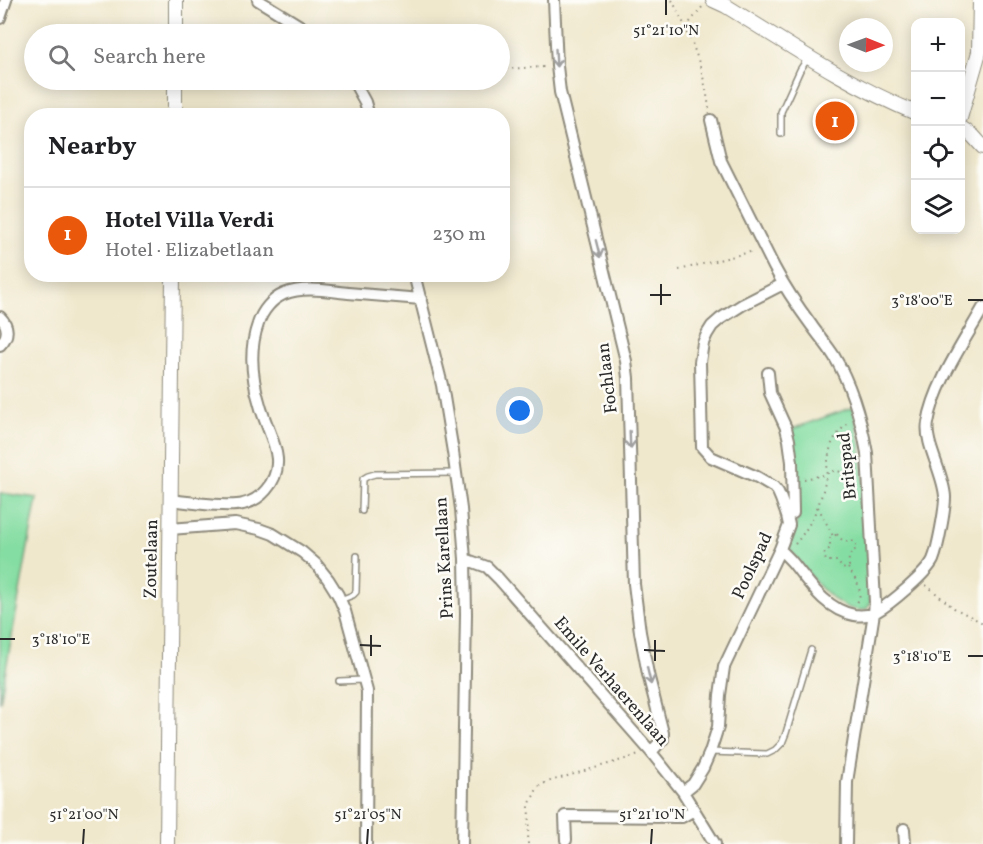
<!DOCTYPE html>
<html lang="en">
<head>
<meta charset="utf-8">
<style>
	:root { --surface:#fff; --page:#f6f6f6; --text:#202124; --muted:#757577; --line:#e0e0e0; --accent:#ea580c }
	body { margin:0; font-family:Vollkorn,serif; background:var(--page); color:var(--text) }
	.controls { position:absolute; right:18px; top:18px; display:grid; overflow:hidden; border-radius:12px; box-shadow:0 3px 15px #0003 }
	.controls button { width:54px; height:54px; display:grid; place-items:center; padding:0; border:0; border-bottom:2px solid var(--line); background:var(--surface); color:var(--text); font:30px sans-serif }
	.compass { position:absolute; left:839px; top:18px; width:54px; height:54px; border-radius:50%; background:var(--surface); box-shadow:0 3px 15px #0003; rotate:91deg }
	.you { position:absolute; left:520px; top:411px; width:21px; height:21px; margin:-15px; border:4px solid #fff; border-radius:50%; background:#1a73e8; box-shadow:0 0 0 9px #1a73e833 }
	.badge { display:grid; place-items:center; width:39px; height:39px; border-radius:50%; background:var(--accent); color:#fff; font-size:20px; font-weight:700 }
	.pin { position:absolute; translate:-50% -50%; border:3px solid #fff; box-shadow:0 2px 6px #0006 }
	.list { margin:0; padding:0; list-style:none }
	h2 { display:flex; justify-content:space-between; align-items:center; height:78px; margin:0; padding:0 24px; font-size:26px }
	h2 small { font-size:20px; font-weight:400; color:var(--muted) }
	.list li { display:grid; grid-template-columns:39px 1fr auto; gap:18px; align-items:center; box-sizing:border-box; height:96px; padding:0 24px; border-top:2px solid var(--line) }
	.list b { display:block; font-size:22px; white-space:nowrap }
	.list p { margin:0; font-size:20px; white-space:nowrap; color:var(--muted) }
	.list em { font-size:20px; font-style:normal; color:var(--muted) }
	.icon { flex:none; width:33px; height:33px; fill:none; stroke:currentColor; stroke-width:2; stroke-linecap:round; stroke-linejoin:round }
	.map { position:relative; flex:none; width:983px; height:844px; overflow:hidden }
	.search { position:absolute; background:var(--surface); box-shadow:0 3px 15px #0003; left:24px; top:24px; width:486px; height:66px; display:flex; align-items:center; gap:15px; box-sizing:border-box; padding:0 21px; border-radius:33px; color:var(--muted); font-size:22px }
	.panel { position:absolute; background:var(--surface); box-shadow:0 3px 15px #0003; left:24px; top:108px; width:486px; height:174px; border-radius:24px }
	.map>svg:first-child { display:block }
	.green { fill:#84dda2; stroke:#588466; stroke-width:1.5 }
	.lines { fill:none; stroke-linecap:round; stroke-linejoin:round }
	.service-casing { stroke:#8e8a7c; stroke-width:8 }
	.minor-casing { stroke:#8e8a7c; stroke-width:14 }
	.tertiary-casing { stroke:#8e8a7c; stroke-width:16 }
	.path { stroke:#8e8a7c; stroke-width:2; stroke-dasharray:1.5 4.5; stroke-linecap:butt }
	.service { stroke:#fff; stroke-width:5 }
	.minor { stroke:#fff; stroke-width:10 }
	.tertiary { stroke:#fff; stroke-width:14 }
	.oneway { stroke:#a0a0a0 }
	.ticks { fill:none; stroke:#2b2b2b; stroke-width:2 }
	.labels { text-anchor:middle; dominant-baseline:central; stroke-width:5; stroke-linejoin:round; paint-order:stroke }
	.street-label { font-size:18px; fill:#2b2b2b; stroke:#fdfcf7 }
	.ticks-label { font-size:15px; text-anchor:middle; fill:#2b2b2b; stroke:#fdfcf7; stroke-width:5; stroke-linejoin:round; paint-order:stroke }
</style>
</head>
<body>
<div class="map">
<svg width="983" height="844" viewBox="0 0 983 844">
	<rect width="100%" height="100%" fill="#fdfcf7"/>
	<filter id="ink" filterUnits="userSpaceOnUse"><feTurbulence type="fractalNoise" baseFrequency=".0167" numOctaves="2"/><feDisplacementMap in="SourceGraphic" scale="12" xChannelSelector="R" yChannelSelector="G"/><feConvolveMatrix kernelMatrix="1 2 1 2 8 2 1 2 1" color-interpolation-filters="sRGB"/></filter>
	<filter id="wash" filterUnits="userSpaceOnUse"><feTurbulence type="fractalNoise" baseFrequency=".008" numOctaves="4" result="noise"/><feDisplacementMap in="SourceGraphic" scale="24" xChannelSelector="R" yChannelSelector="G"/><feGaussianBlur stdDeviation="1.35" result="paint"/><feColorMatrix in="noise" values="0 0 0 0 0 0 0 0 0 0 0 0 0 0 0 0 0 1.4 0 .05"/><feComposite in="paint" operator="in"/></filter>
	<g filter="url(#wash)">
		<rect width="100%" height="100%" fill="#f0e8cd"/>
		<path class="green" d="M853,407l8,39 10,129 -1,29c-3,6 -4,6 -11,6 -26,0 -55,-42 -70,-61l9,-32 -2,-51 -4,-37z
			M0,493l37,5 -37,204z"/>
	</g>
	<g filter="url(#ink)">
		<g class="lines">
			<defs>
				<path id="service" d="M781,134v-22l19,-42 8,-12
					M362,511l1,-32 5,-3 7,-2 81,-1
					M340,600l13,-5 3,-3 1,-36
					M339,681l24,-1
					M710,752l57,2 8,-4 7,-7 4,-10 25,-83"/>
				<path id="minor" d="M258,0l55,34
					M554,0l3,66 3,26 66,269 2,17 6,206 6,48 8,42 15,59v6l-12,13
					M0,18l6,-18
					M353,80l12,22 4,14
					M711,120l10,41 53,106c11,21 24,40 38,59 7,10 15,19 22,30 18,30 27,63 33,97l8,149 -1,11 -27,169 -1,62
					M414,274l28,111 11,67 8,57 4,50 1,55 -4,230
					M0,317c9,9 9,19 0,28
					M768,373l2,20 16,35 3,12 3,22 1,51 -6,3
					M170,500c19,2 57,8 73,4 9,-2 17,-7 23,-14 25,-28 1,-57 -6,-85 -8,-26 -11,-56 -2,-81 4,-13 14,-25 26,-30 20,-8 44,-3 64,-1 24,2 48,4 73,6
					M170,529l65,-5 24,5 14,5 29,18 14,12 12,15 10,16 7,16 22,80 -1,153
					M780,549c4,5 9,9 13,14 16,20 33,47 61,52 7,1 16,0 22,-3 14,-8 50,-38 57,-52 5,-12 12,-50 12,-63 -1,-23 -21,-54 -17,-74 6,-38 36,-81 55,-115
					M465,559l22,8 12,12 152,173 32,40 32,52
					M683,792l10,-8 10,-16 7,-16 8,-25 2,-32 4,-28 56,-118 9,-24 -2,-9 -6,-17 -3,-7 -4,-5 -17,-10 -46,-20 -9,-10 -2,-85 3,-19 4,-9 5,-8 8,-7 22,-14 41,-21
					M904,829l1,15
					M566,840l-1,-24 117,1 12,-7"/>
				<path id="tertiary" d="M713,0l13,6c62,38 122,79 190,107
					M176,34v-34
					M175,116v-36
					M960,118l19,-66 1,-52
					M960,127l13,9 10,11
					M167,844l6,-570"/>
			</defs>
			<use href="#service" class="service-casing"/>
			<use href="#minor" class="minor-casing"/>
			<use href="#tertiary" class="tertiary-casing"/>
			<path class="path" d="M672,0c18,34 32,69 37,108
				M686,27l17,-21
				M500,69l45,-2
				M679,270l75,-19
				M804,479l20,-4 8,-4 13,1 12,3
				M818,507l15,29
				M837,534c4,7 10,9 17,7l3,8c-8,3 -9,10 -8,17l-6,3 -6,-8h-11l-2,-7 6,-6v-10z
				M795,544c16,-18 27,-43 31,-67 2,-13 2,-25 7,-36 4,-7 10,-13 15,-19
				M848,568c8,12 16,22 9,35
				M926,585l28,23 29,15
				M528,844l1,-39 9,-18 9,-5 92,-27"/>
			<use href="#service" class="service"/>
			<use href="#minor" class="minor"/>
			<use href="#tertiary" class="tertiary"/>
		</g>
		<defs><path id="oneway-shaft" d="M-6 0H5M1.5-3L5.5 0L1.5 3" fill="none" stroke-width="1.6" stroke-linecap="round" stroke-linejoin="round" transform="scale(1.5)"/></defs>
		<g class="oneway">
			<use href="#oneway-shaft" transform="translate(556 58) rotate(87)"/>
			<use href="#oneway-shaft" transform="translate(598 249) rotate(76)"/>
			<use href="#oneway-shaft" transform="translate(630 440) rotate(88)"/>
			<use href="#oneway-shaft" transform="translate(649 676) rotate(77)"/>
		</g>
	</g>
	<path class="ticks" d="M666,15v-15M650,295h21M968,300h15M661,305v-21M0,639h15M360,645l21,1M644,650l21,1M371,656v-21M968,656h15M655,661v-21M83,844l1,-15M367,844l1,-15M651,844l1,-15"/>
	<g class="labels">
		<g class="street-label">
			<text transform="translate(608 378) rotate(-97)">Fochlaan</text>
			<text transform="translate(848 466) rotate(-96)">Britspad</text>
			<text transform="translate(445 558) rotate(-93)">Prins Karellaan</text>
			<text transform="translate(152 559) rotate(-89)">Zoutelaan</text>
			<text transform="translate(753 566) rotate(-65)">Poolspad</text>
			<text transform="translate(611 682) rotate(49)">Emile Verhaerenlaan</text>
		</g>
	</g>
	<g class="ticks-label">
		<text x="666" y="35">51°21'10"N</text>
		<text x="922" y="305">3°18'00"E</text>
		<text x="61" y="644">3°18'10"E</text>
		<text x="922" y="661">3°18'10"E</text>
		<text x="84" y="819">51°21'00"N</text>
		<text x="368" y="819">51°21'05"N</text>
		<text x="652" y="819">51°21'10"N</text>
	</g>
</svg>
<div class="controls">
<button>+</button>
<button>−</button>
<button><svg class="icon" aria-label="locate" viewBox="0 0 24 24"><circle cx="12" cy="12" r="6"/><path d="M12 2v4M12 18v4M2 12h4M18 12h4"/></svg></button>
<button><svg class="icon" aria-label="layers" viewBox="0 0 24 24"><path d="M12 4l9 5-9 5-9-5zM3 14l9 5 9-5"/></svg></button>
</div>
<svg class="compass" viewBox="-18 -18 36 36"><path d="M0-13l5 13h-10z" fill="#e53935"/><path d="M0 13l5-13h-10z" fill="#757577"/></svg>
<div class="you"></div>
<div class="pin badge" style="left:835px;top:121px">1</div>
<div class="search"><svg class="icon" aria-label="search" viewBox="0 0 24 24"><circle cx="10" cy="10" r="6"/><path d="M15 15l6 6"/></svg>Search here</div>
<section class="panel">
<h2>Nearby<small></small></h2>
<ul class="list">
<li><span class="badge">1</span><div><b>Hotel Villa Verdi</b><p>Hotel · Elizabetlaan</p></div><em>230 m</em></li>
</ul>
</section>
</div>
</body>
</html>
